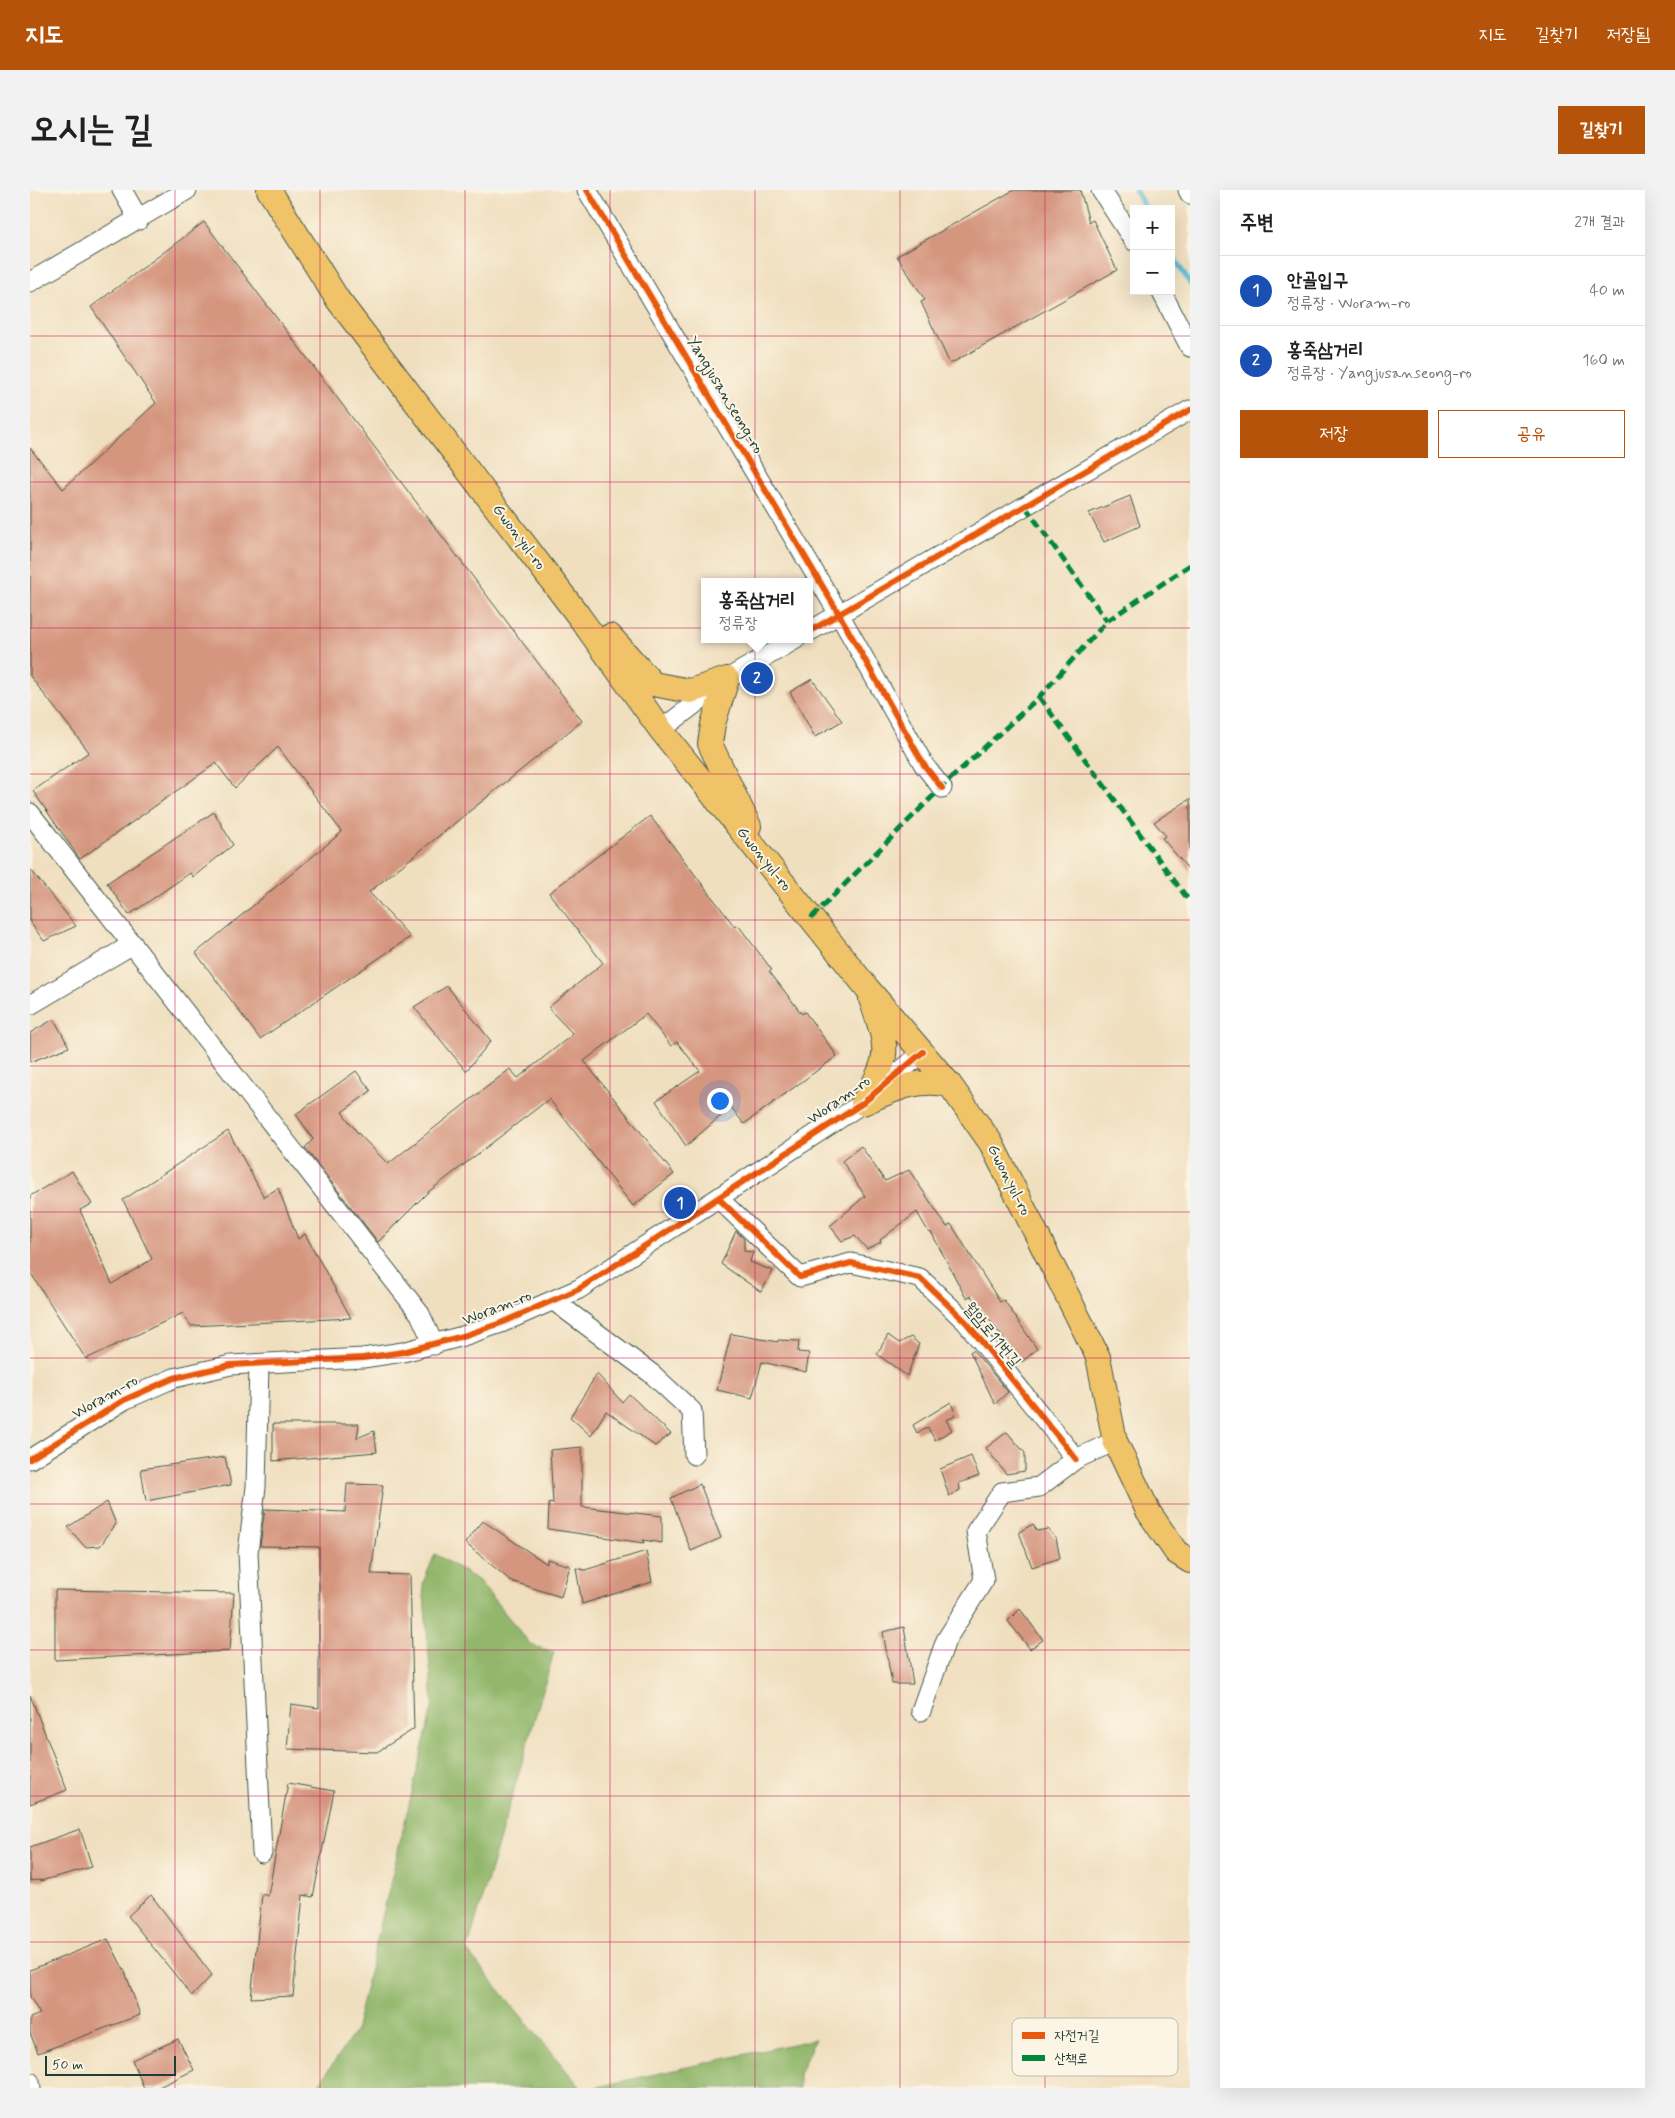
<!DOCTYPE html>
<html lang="ko">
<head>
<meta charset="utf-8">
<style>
	:root { --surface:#fff; --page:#f2f2f2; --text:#202124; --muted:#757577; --line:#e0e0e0; --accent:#b45309 }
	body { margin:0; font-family:Mynerve,"Poor Story",sans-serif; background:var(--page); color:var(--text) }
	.controls { position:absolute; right:15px; top:15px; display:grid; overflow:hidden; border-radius:0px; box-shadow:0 5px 20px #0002 }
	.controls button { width:45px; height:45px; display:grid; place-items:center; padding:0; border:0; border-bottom:1px solid var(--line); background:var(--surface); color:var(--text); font:25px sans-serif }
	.scale { position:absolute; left:15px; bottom:12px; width:131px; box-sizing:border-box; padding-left:5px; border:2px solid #1f3d34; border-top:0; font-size:14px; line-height:18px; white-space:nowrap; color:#1f3d34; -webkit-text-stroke:4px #fcf5e5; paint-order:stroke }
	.you { position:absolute; left:689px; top:910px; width:18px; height:18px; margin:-12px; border:4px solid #fff; border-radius:50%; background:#1a73e8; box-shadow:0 0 0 8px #1a73e833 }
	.badge { display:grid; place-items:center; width:32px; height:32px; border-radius:50%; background:var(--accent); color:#fff; font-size:16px; font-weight:700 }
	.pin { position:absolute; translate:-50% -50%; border:2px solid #fff; box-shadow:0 1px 5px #0006 }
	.popup { position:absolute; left:671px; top:388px; width:112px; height:65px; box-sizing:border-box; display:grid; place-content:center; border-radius:0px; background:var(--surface); filter:drop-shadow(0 1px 4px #0005); font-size:16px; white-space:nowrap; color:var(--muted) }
	.popup b { font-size:19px; color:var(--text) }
	.popup::after { content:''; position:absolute; left:50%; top:100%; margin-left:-10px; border:10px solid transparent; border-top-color:var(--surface) }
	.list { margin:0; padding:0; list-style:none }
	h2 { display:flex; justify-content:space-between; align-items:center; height:65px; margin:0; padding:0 20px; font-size:21px }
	h2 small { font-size:16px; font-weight:400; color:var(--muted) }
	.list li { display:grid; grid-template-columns:32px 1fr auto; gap:15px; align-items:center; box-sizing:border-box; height:70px; padding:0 20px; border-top:1px solid var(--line) }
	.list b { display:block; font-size:19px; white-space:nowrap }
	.list p { margin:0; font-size:16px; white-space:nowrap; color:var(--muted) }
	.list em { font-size:16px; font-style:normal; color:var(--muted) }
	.actions { display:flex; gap:10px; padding:15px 20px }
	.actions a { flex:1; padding:11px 0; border:1px solid var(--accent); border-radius:0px; text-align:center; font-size:18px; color:var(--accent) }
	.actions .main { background:var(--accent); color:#fff }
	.map { position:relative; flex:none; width:1160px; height:1898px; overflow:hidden; border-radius:0px }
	header { display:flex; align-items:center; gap:30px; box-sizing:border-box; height:70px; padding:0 25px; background:var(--accent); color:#fff }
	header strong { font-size:24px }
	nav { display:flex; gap:28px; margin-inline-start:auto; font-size:18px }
	.intro { display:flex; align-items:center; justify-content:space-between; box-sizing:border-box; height:120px; padding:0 30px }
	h1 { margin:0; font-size:35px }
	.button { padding:12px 22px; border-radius:0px; background:var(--accent); color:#fff; font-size:18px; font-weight:700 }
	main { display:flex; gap:30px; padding:0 30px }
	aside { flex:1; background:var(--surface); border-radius:0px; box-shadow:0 5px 20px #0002 }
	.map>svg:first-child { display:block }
	.forest { fill:#92b76c; stroke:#587a50 }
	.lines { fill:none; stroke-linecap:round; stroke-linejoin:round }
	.stream { stroke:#56bad5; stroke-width:5 }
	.building { fill:#d5967f }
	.minor-casing { stroke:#3e5549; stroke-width:21 }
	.major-casing { stroke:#3e5549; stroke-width:26 }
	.minor { stroke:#fff; stroke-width:19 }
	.major { stroke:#f1c369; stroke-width:24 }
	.quiet { stroke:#00873e; stroke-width:5; stroke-dasharray:10 5; stroke-linecap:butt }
	.cycleway-casing { stroke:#fcf5e5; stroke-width:9 }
	.cycleway { stroke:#e8590c; stroke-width:6 }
	.grid { fill:none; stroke:#c2185b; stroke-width:1; stroke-opacity:0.55 }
	.labels { text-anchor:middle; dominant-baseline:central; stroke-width:4; stroke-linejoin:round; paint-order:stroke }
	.street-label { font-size:16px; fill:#1f3d34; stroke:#fcf5e5 }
	.key { fill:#fcf5e5; stroke:#babeb0; stroke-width:1 }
	.key-label { font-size:14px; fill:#1f3d34 }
</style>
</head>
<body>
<header>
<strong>지도</strong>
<nav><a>지도</a><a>길찾기</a><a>저장됨</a></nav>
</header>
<div class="intro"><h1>오시는 길</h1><a class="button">길찾기</a></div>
<main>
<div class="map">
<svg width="1160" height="1898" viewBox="0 0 1160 1898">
	<rect width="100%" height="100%" fill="#fcf5e5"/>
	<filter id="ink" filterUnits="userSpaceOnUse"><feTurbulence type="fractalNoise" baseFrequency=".02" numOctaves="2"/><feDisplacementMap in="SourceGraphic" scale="10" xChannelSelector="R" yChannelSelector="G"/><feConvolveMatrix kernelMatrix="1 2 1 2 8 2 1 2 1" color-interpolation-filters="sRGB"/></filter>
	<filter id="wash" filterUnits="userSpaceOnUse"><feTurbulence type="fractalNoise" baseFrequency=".0096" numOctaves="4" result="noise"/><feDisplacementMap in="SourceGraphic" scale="20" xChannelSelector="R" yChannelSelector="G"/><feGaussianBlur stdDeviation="1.12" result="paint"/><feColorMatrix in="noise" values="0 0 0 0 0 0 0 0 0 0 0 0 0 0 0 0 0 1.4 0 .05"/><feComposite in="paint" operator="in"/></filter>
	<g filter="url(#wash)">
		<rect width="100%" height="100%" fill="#f0dfbf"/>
		<path class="forest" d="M405,1364l43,26 53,65 23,7 -87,299 114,137h-265l39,-56 78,-328 -10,-121z
			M785,1849l-16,35v14h-207z"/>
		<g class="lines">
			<path class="stream" d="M1105,0l11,19
				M1141,62l19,32"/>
		</g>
		<g id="blocks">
			<path class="building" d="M984,0h66l9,32 4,-2 24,50 -167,94 -29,-62 4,-2 -28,-44z
				M174,32l378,499 -213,171 41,45 -150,102 -64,-86 146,-121 -64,-85 -43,41 -19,-25 -136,96 -47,-68 56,-39 -59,-76v-228l33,41 93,-86 -65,-96z
				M1100,306l10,30 -36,16 -15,-29z
				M782,489l30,42 -27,16 -25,-45z
				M1160,609v72l-28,-33 4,-2 -12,-14z
				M184,622l19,33 -40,32 -3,-4 -61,42 -22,-32z
				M620,626l85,111 3,-2 34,45 -3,1 33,43 3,-2 32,44 -93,68 -13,-17 -45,39 -30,-45 44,-30 -23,-29 -6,4 -25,-32 -62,47 90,113 -41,32 -84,-107 -122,94 -49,49 -73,-94 8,-9 -17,-25 60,-43 15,20 -29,21 15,20 31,32 122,-95 8,9 55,-44 -25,-26 55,-45 -54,-70z
				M0,679l46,57 -32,15 -14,-19z
				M417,796l44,55 -25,30 -52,-64z
				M24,829l15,28 -39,15v-29z
				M198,941l36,66 14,-9 20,51 7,-5 46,84 -160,8 -8,-13 -97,46 -56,-87v-76l42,-25 20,33 -12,6 32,74 40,-25 -29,-59z
				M831,956l24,35 24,-11 38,57 4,-3 49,78 4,-2 33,49 -15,13 -51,-66 -5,2 -35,-66 -2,1 -12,-21 -37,28 1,2 -14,7 -12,-13 -13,5 -12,-15 35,-30 -23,-35z
				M706,1041l8,8v12l9,1 -3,10 23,9 -12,21 -40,-28z
				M701,1144l47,8v-2l21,1 -1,11 11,1 -3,19 -44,-10 -10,36 -35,-8z
				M858,1145l11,8 12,-6 8,7 -12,32 -30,-22z
				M943,1160l35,42 -13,12 -25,-52z
				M567,1184l25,28 7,-8 42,40 -16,12 -49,-35 -15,25 -21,-19z
				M921,1212l5,14 -10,4 6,10 -17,10 -7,-12 -11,5 -4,-8z
				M243,1234h86l-2,14 17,-7 3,21 -104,9z
				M977,1242l18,21v18l-19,3 -20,-26z
				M552,1257v60l80,9v27l-19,-3 1,3 -96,-14 1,-26 4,1 -3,-54z
				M941,1266l8,20 -20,7 1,7 -11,6 -9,-27z
				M195,1267l6,28 -85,16 -5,-32z
				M317,1294l36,1 -12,89 39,1 4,154 -37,23 -90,-3 4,-45 28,4v-161l-59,-1 5,-37 80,3z
				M670,1294l21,54 -30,13 -20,-53z
				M77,1312l9,22 -16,22 -15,1 -17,-20z
				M453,1331l64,43v-5l23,7 -9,31 -50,-16 -46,-38z
				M1003,1334l4,7 11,-2 8,9 4,20 -28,9 -13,-35z
				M616,1361l6,31 -70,22 -6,-36 9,2z
				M25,1400l179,3 -4,58 -175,9z
				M990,1419l23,31 -13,9 -22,-28z
				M874,1437l9,57h-21l-9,-52z
				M0,1505l37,95 -37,14z
				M258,1593l46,8 -21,106 -10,-2 -10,101 -42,2 11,-104 6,2z
				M50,1639l12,38 -52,14v-1l-10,1v-34z
				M121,1705l61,80 -20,21 -64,-80z
				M78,1749l18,35 14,41 -102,38 -8,-20v-15l10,-4 -10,-17v-27z
				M148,1849l16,31 -37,18h-13l-12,-28z"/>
		</g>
	</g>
	<g filter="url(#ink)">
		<use href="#blocks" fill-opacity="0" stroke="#3e5549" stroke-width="1"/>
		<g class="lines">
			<defs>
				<path id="minor" d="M92,0l17,30
					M557,0l252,424 85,151 18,23
					M1071,0l33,51
					M1158,0l2,4
					M0,92l157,-92
					M1131,101l29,56
					M780,441l380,-221
					M631,540l66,-51 69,-40
					M0,623l390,501 14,31
					M0,815l103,-61
					M689,1009l81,78 51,-14 69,15 46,44 110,137
					M524,1111l98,73 40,37 2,44
					M229,1174l-3,123 -8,65 14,301
					M0,1269l94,-59 50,-22 57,-13 132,-7 40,-6 60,-16 38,-13 78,-34 284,-186 60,-51
					M891,1521l25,-71 38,-60 -8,-49 26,-39 37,-5 37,-28 39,-18
					M0,1892l1,6"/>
				<path id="major" d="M239,0l69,110 240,315 83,115 206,258 83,97 41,58 107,214 17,84 33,70 28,41 14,9
					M580,446l43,48 37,7 37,-12
					M697,489l-14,45 -3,20 39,82
					M833,913c28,-48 26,-52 8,-104
					M833,913c28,-12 55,-26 87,-18"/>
			</defs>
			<use href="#minor" class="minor-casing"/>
			<use href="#major" class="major-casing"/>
			<use href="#minor" class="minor"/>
			<use href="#major" class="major"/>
			<path class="quiet" d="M995,316l82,115
				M1009,507l151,205
				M781,728l134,-134 94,-87 68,-76 83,-56"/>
			<defs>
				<path id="cycleway" d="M557,0l252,424 85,151 18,23
					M780,441l380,-221
					M689,1009l81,78 51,-14 69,15 46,44 110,137
					M0,1269l94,-59 50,-22 57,-13 132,-7 40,-6 60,-16 38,-13 78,-34 284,-186 60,-51"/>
			</defs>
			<use href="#cycleway" class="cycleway-casing"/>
			<use href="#cycleway" class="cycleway"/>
		</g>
	</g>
	<path class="grid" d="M145,0v1898M290,0v1898M435,0v1898M580,0v1898M725,0v1898M870,0v1898M1015,0v1898M0,146h1160M0,292h1160M0,438h1160M0,584h1160M0,730h1160M0,876h1160M0,1022h1160M0,1168h1160M0,1314h1160M0,1460h1160M0,1606h1160M0,1752h1160"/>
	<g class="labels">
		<g class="street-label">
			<text transform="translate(695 205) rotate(59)">Yangjusanseong-ro</text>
			<text transform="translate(489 347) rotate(53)">Gwonyul-ro</text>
			<text transform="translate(734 669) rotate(51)">Gwonyul-ro</text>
			<text transform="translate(809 910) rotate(-35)">Woram-ro</text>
			<text transform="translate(979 990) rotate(63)">Gwonyul-ro</text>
			<text transform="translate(467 1118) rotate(-21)">Woram-ro</text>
			<text transform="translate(962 1145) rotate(50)">월암로11번길</text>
			<text transform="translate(75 1207) rotate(-30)">Woram-ro</text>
		</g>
	</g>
	<rect x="982" y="1828" width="166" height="58" rx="8" class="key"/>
	<rect x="992" y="1842" width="23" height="7" fill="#e8590c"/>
	<rect x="992" y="1865" width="23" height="6" fill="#00873e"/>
	<g class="key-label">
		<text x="1024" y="1850">자전거길</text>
		<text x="1024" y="1873">산책로</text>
	</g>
</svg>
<div class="controls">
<button>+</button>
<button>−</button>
</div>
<div class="scale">50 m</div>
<div class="you"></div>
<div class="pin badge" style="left:650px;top:1013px;background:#1a4fb4">1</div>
<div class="pin badge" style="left:727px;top:488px;background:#1a4fb4">2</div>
<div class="popup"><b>홍죽삼거리</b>정류장</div>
</div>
<aside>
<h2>주변<small>2개 결과</small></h2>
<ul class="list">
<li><span class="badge" style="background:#1a4fb4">1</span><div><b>안골입구</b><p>정류장 · Woram-ro</p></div><em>40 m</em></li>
<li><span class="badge" style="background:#1a4fb4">2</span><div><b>홍죽삼거리</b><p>정류장 · Yangjusanseong-ro</p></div><em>160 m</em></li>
</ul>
<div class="actions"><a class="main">저장</a><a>공유</a></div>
</aside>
</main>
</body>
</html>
